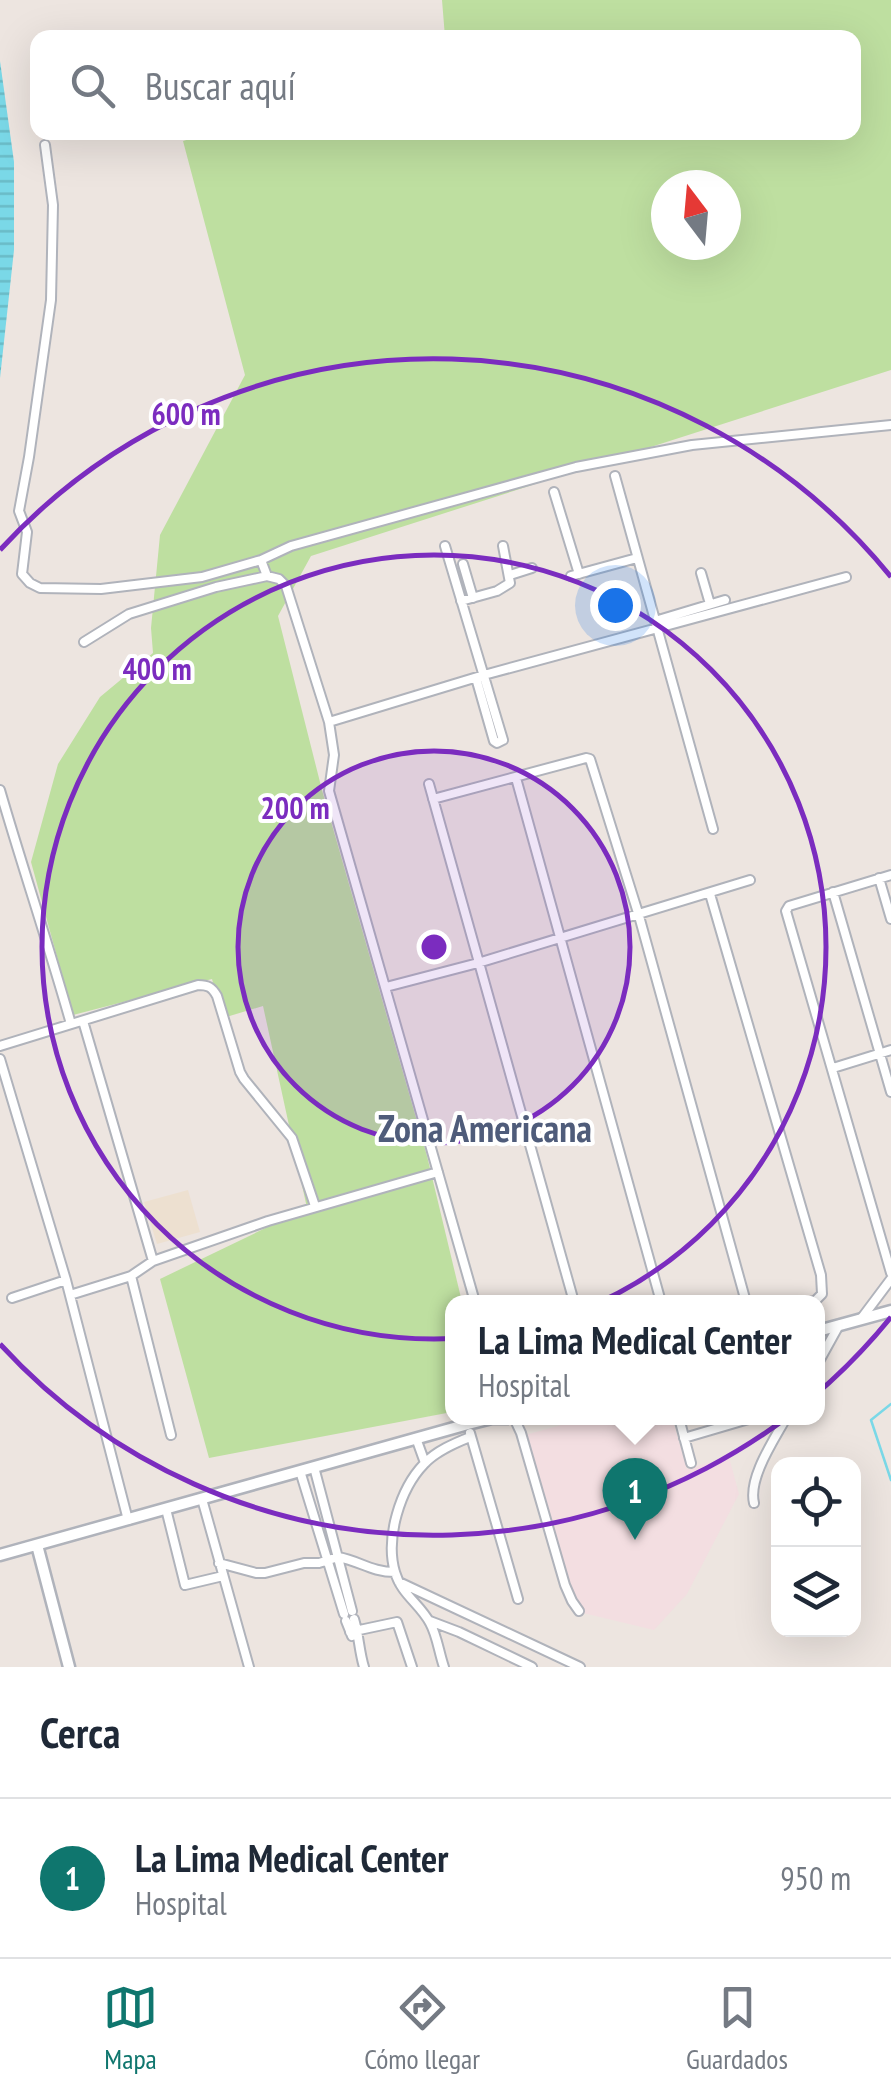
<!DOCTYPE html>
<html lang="es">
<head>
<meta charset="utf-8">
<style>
	:root { --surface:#fff; --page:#f6f6f7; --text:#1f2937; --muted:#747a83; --line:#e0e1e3; --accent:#0f766e }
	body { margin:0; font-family:"PT Sans Narrow",sans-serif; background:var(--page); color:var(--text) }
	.controls { position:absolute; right:30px; bottom:30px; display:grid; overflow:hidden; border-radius:20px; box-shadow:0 10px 40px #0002 }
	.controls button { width:90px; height:90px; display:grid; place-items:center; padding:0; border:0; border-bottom:2px solid var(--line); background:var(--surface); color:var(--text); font:50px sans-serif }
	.compass { position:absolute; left:651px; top:170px; width:90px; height:90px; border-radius:50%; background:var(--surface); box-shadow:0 10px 40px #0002; rotate:344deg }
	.you { position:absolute; left:615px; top:605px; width:35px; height:35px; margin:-25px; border:8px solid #fff; border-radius:50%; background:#1a73e8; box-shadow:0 0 0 15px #1a73e833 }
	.badge { display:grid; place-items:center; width:65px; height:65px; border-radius:50%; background:var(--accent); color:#fff; font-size:32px; font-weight:700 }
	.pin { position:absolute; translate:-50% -82px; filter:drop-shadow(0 2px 5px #0008) }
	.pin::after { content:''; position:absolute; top:52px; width:35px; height:30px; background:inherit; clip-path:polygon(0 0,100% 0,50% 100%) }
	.popup { position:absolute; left:445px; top:1295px; width:380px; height:130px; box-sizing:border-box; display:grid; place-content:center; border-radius:20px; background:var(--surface); filter:drop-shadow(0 2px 8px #0005); font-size:32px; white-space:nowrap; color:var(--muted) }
	.popup b { font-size:38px; color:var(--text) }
	.popup::after { content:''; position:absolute; left:50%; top:100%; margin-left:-20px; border:20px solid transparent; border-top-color:var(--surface) }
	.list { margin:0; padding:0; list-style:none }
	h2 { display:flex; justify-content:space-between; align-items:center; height:130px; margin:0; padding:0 40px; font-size:42px }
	h2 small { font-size:32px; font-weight:400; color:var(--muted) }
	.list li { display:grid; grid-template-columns:65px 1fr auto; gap:30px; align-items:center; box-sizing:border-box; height:160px; padding:0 40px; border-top:2px solid var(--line) }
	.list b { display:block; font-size:38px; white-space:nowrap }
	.list p { margin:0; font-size:32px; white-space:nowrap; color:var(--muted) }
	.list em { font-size:32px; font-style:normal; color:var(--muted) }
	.icon { flex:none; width:55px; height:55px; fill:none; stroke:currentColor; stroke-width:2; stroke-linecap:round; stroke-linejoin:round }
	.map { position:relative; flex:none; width:891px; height:1667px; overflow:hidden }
	.search { position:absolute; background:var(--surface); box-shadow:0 10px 40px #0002; left:30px; right:30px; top:30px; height:110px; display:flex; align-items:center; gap:25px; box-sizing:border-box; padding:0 35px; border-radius:20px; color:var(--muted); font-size:38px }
	.sheet { height:290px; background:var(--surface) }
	nav { display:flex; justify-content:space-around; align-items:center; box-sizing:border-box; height:140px; border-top:2px solid var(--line); background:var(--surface); font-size:28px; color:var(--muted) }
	nav a { display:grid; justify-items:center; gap:5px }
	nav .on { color:var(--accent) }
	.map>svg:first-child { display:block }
	.education { fill:#ede0d0 }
	.medical { fill:#f3dee1 }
	.grass { fill:#bedfa0; fill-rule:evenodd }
	.water { fill:url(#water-rules) }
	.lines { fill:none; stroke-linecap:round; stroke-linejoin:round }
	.stream { stroke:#7ad8e7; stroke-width:2.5 }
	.minor-casing { stroke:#b0b3bb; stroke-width:12 }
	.tertiary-casing { stroke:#b0b3bb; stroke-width:15 }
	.minor { stroke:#fff; stroke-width:8 }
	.tertiary { stroke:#fff; stroke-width:10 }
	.ring { fill:none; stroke:#7b2cbf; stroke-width:5 }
	.labels { text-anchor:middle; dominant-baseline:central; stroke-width:8; stroke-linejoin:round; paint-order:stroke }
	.neighbourhood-label { font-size:38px; font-weight:bold; fill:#4f5c7a; stroke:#fff }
	.centre { fill:#7b2cbf; stroke:#fff; stroke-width:5 }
	.ring-label { font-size:30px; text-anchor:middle; font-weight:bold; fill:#7b2cbf; stroke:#fff; stroke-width:8; stroke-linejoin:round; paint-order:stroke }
</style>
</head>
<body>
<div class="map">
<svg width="891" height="1667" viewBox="0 0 891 1667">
	<defs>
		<pattern id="water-rules" width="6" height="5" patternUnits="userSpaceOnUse" patternTransform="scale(2.5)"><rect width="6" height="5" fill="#7ad8e7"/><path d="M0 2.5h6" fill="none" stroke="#6abac6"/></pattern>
	</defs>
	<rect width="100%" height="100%" fill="#ede5e0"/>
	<path class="education" d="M188,1190l12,42 -43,12 -13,-42z"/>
	<path class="medical" d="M587,1418h85l15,51 42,-12 10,37 -52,100 -33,36 -71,-17 -16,-27 -42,-151z"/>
	<path class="grass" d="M442,0h449v370l-580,186 -33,60 44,174 105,366 35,146h-10v110l-243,46 -49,-179 147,-71 -44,-202 -40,12 -11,-39 -139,36 -42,-153 27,-98 42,-67 53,-44 -2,-25 9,-93 85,-160 -62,-234 30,-9h641v-94l-409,-1zM666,185h60v60h-60z"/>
	<path class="water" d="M0,61l14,101v88l-14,128z"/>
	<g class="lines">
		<path class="stream" d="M891,1404l-20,16 20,60"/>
		<defs>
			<path id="minor" d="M45,145l8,60 -2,95 -22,157 -10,54 8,21 -5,42 8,9 10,5 61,1 101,-12 59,-17
				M615,476l98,353
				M554,492l25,82
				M445,546l58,194
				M463,564l10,34
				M701,573l9,31
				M510,575l22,-7
				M267,576l-6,-16 30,-14 285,-79 116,-22 199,-20
				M571,576l66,-18
				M461,601l36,-10 13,-8 -7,-37
				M655,621l70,-21
				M84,642l45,-28 87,-27 51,-11 12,3 7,7 43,136
				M476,678l18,63 3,2 6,-3
				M516,778l145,524
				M429,784l145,518
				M0,790c23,79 49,156 71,234
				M433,799l153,-41 4,1 49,157 107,386
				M891,875l-102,31 -3,5 105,362
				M879,878l12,41
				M833,892l58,200
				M710,894l111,381 1,19 -7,7 -5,1
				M386,987l92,-24 272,-83
				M83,1021l70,240
				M0,1046l198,-61c10,0 14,2 19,11l23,76 4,7 48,59 23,68
				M0,1059l66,221 62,240
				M833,1068l58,-18
				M131,1276l40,159
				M70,1295l61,-19 22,-15 115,-40 170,-49
				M12,1298l54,-18
				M475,1302l-146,-511 5,-36 -5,-33 155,-47 362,-98
				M861,1319l30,-40
				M818,1363l21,-38
				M514,1418l7,15 44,152 7,16 7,10
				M679,1418l12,45
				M470,1433l48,166
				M416,1438l9,25
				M684,1438l68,-20
				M314,1467l38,144
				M300,1471l44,143
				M202,1499l47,168
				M754,1503c-6,-25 20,-63 32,-85
				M166,1509l19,76 38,-9
				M219,1563l37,10h9l39,-10h15l19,-6c22,4 33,15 57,15
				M399,1582l181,85
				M354,1619c5,16 5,32 10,48
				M346,1621l6,15
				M430,1621l29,11 73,35
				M350,1632l47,-10 15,45
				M444,1667c-5,-14 -7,-32 -14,-44 -10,-19 -29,-29 -35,-51 -10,-34 5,-83 29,-108 12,-13 31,-21 46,-27"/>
			<path id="tertiary" d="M818,1331l73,-20
				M37,1545l32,122
				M0,1555l468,-131 24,-6h15"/>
		</defs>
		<use href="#minor" class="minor-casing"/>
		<use href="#tertiary" class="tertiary-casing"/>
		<use href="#minor" class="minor"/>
		<use href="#tertiary" class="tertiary"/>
	</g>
	<circle cx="434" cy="947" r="196" fill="#7b2cbf" fill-opacity=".12"/>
	<g class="ring">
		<circle cx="434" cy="947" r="196"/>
		<circle cx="434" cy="947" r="392"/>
		<path d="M891 1317A588 588 0 0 1 0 1344M0 550A588 588 0 0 1 891 577"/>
	</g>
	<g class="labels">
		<g class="neighbourhood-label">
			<text x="485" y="1127">Zona Americana</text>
		</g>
	</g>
	<circle cx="434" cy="947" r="15" class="centre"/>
	<g class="ring-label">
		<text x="186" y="425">600 m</text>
		<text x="157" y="680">400 m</text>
		<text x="295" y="819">200 m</text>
	</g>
</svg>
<div class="controls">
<button><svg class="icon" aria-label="locate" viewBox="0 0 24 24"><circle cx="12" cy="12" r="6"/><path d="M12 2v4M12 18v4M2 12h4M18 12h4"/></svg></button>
<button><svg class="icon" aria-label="layers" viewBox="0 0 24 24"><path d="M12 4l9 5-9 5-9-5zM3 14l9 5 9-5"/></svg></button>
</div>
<svg class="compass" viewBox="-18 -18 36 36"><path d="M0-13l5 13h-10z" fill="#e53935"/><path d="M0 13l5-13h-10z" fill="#747a83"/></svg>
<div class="you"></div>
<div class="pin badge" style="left:635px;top:1540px">1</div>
<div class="popup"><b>La Lima Medical Center</b>Hospital</div>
<div class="search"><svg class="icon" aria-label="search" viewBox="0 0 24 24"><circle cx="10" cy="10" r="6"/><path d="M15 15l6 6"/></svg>Buscar aquí</div>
</div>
<section class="sheet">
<h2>Cerca<small></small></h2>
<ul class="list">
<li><span class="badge">1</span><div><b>La Lima Medical Center</b><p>Hospital</p></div><em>950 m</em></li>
</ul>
</section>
<nav>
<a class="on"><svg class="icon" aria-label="map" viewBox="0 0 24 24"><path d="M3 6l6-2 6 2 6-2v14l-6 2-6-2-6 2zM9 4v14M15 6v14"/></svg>Mapa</a>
<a><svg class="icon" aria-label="directions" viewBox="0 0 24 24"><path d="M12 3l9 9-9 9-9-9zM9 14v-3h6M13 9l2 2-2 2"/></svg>Cómo llegar</a>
<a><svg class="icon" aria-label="saved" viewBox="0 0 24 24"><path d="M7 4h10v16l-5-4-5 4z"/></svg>Guardados</a>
</nav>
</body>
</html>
